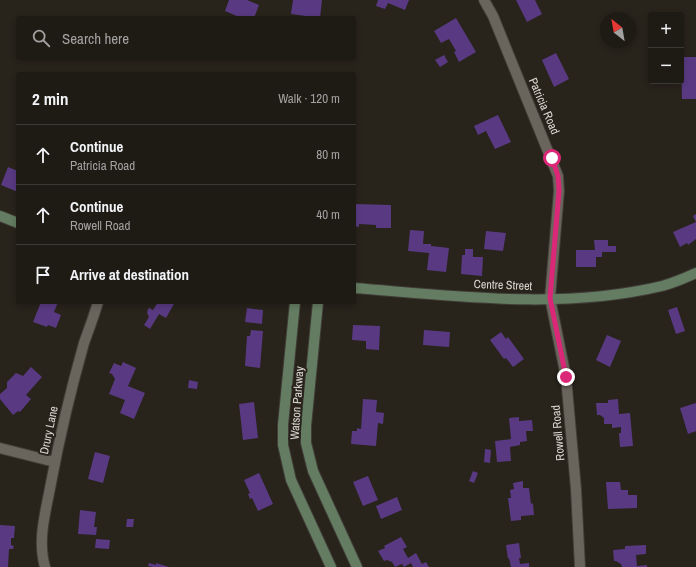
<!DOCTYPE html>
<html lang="en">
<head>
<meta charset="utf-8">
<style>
	:root { --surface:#1e1a14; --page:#2b2722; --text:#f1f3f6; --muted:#a1a1a0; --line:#3c3834 }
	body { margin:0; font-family:"Archivo Narrow",sans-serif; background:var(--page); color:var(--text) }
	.controls { position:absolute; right:12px; top:12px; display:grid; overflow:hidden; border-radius:4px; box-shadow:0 2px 6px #0003 }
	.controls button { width:36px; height:36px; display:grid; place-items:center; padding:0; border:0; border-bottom:1px solid var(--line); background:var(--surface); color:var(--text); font:20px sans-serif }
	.compass { position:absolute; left:600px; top:12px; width:36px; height:36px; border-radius:50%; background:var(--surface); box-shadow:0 2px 6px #0003; rotate:329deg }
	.stop { position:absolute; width:12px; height:12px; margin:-9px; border:3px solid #db2777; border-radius:50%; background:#fff }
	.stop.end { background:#db2777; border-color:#fff; box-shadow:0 1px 4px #0008 }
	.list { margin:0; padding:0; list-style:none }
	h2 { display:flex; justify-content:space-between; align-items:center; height:52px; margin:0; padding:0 16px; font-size:17px }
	h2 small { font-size:13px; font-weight:400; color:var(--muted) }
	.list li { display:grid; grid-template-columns:26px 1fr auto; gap:12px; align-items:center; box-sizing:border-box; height:60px; padding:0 16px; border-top:1px solid var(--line) }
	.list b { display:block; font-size:15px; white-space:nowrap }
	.list p { margin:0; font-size:13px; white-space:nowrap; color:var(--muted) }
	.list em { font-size:13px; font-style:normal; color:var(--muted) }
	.icon { flex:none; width:22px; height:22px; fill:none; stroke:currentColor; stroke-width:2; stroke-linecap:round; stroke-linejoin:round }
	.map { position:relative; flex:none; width:696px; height:567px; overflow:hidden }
	.search { position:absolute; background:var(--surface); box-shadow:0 2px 6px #0003; left:16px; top:16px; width:340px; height:44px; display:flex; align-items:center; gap:10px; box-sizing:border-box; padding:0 14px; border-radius:4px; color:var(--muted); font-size:15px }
	.panel { position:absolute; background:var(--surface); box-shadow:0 2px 6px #0003; left:16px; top:72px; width:340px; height:232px; border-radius:4px }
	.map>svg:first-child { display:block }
	.building { fill:#593a82 }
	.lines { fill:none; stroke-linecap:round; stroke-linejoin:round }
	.minor-casing { stroke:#403d37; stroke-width:12 }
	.secondary-casing { stroke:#403d37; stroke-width:12 }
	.minor { stroke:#6a655c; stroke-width:10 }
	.secondary { stroke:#647d62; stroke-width:10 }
	.route { stroke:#db2777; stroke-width:5 }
	.labels { text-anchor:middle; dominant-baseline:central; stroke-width:4; stroke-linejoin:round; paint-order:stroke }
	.street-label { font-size:12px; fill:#dad7d1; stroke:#28231b }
</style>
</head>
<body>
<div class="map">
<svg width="696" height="567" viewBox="0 0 696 567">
	<rect width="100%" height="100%" fill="#28231b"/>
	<path class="building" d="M229,0h18l12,5 -5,13h-15v-1l-14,-6z
		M293,0h29l-2,18 -29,-4z
		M378,0h31l-4,10 -17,-7 -3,6 -9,-3z
		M516,0h19l7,14 -15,8z
		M456,18l20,34 -17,10 -5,-10 2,-1 -7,-12 -8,4 -7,-12z
		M556,53l13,26 -15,8 -12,-27z
		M444,55l4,7 -8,5 -5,-7z
		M681,57h15v42h-14z
		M498,115l13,27 -16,7 -9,-18 -8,4 -4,-9z
		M8,167l10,4v21l-17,-7z
		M354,204l37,1v23h-15v-3l-17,-1v3l-5,-1z
		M696,214v25l-8,6 -1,-2 -7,4 -7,-15 23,-10 -3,-6z
		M410,230l14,1 -1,13h8v2l18,2 -3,24 -19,-2 2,-17 -21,-2z
		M486,231l20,2 -3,18 -19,-2z
		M594,240h14v6h8v6h-14v5h-6v10h-20v-17h19z
		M465,249h8v8h10l-1,19 -21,-2 1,-19h3z
		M41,302h17l-4,10 7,3 -5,13 -8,-3 -1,2 -14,-5z
		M158,302h17l-9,16 -7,-4 -9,15 -6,-4 5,-8 -2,-4 1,-4 1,-1 4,2z
		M677,307l8,24 -9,3 -8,-24z
		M247,308l16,2 -1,14 -17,-2z
		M353,325l27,1 -1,24 -13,-1v-8l-14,-1z
		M251,330l12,1 -3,37 -15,-2 2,-30h3z
		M424,330l26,2 -1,15 -26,-2z
		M501,332l5,7 2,-2 16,22 -11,8 -7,-9 -2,1 -14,-19z
		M607,335l14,6 -11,26 -14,-7z
		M123,362l13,6 -8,18 17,7 -11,26 -14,-6 5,-13 -16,-6 6,-15 -3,-5 -3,-1 5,-10 7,3z
		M31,367l11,10 -16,18 5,4 -11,13 -2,-1 -5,4 -13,-16v-5l7,-6v-6l9,-9 7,3z
		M189,380l9,2 -1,7 -9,-1z
		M363,399l14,1 -1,12 8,1 -1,11 -5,-1 -2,23 -25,-2 1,-13h5v-3l4,1z
		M618,399l1,15 11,-1 3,33 -13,1 -1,-14h2v-6l-9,1v-4h-8v-6l-4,-3h-3l-1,-12h12v-3z
		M254,402l4,36 -15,2 -4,-36z
		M696,403v28l-8,3 -8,-26z
		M519,417v4l13,-1 1,11h-7l1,10 -7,1v3l-10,2 1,14 -14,1 -2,-21 16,-2 -2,-21z
		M485,449l6,1 -1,13 -6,-1z
		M95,452l15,4 -7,27 -15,-4z
		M473,471l5,2 -4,10 -5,-2z
		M259,473l14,31 -15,7 -6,-13 -2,1 -2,-5 2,-1 -6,-13z
		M368,476l10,24 -15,6 -10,-24z
		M523,481v7h6l2,16 2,-1 1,12 -13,1v4l-10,1 -3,-23h3l-1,-8 4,-1 -1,-6z
		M606,482h14l1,8h7v5h9v13l-29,1z
		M397,497l5,13 -21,9 -5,-13z
		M80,510l16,2 -2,15h3l-1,8 -18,-1z
		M127,519h7l-1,8h-7z
		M0,525l15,1 -1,12h-3v7l3,1 -1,3h-4l-1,18h-8z
		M401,537l6,10 -4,2 5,9 8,-5 6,11 4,-2 3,5h-16l-2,-4 -7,4 -2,-3 -7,3 -3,-5 -5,-2 -3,1 -6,-10 7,-3 -1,-2z
		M96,539l14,1 -1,9 -14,-1z
		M519,543l2,15h-2l1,6 9,-1v4h-18l-2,-9 -1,1 -2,-14z
		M646,545v9l-10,1 1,11 10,-1v2h-25l-1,-3 -5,-3h-2l-1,-11 12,-1v-3z
		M149,563l7,2v-2l13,4h-16l-5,-1z"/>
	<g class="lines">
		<defs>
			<path id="minor" d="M484,0l9,16 65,160 1,15 -9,107 16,79 10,112 4,78
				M0,448l55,14
				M45,567c-8,-28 1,-56 6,-84 9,-48 20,-94 33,-140 5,-14 10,-27 14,-41"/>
			<path id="secondary" d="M0,216l18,7
				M354,288c102,8 207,22 308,-2 11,-3 23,-8 34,-13
				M295,302l-12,123v20l8,35 40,87
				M318,302l-12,124v17l7,28 44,96"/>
		</defs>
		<use href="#minor" class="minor-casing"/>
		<use href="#secondary" class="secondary-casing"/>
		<use href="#minor" class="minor"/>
		<use href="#secondary" class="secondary"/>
	</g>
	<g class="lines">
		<path class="route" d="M552,158l6,18 1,15 -9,107 16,79"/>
	</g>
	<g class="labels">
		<g class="street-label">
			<text transform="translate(544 106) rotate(67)">Patricia Road</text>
			<text transform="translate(503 285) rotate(2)">Centre Street</text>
			<text transform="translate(297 403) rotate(-86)">Watson Parkway</text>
			<text transform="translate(49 430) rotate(-78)">Drury Lane</text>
			<text transform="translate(558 433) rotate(-95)">Rowell Road</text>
		</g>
	</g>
</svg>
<div class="controls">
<button>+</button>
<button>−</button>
</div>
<svg class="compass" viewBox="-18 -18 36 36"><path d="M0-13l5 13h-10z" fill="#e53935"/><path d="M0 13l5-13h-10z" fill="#a1a1a0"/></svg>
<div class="stop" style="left:552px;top:158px"></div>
<div class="stop end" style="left:566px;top:377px"></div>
<div class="search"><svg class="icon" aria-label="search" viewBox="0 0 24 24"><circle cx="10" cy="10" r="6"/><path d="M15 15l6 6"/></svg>Search here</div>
<section class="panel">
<h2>2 min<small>Walk · 120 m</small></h2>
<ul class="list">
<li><svg class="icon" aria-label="ahead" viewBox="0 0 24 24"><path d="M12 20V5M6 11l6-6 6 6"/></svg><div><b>Continue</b><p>Patricia Road</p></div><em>80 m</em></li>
<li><svg class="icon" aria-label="ahead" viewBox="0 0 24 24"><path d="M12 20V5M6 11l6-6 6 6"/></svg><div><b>Continue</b><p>Rowell Road</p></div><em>40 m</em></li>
<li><svg class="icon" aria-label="arrive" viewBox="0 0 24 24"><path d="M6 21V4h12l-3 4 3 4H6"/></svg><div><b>Arrive at destination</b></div></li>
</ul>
</section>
</div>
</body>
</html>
